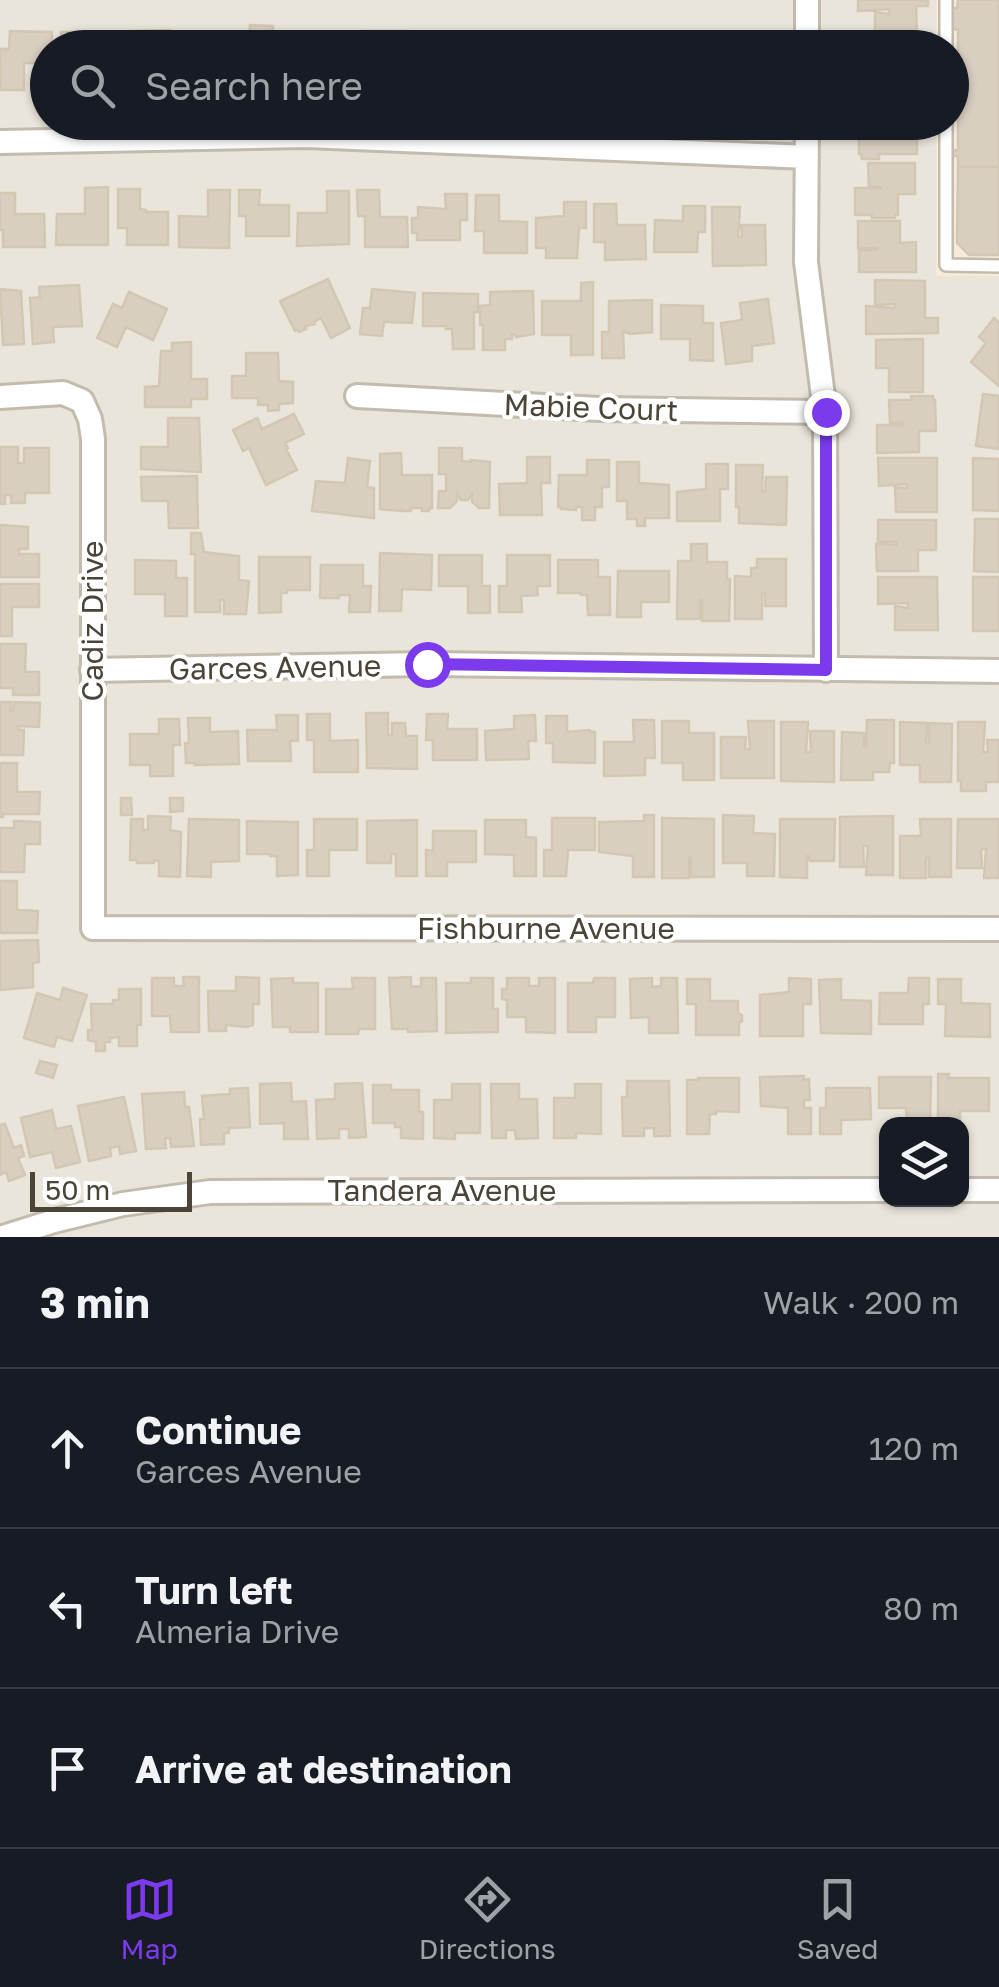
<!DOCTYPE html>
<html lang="en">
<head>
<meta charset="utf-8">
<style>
	:root { --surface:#171b24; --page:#20242c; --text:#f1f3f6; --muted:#9ea1a6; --line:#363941; --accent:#7c3aed }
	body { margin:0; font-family:"Golos Text",sans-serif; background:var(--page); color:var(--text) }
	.controls { position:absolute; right:30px; bottom:30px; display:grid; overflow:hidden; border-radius:20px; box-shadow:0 2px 8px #0004 }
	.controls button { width:90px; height:90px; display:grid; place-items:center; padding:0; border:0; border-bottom:2px solid var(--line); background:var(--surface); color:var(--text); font:50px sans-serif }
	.scale { position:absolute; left:30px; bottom:25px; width:162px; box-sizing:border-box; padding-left:10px; border:5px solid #4b4439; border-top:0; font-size:28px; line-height:35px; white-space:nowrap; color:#4b4439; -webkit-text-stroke:8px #fff; paint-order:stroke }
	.stop { position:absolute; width:30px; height:30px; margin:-22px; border:8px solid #7c3aed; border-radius:50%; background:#fff }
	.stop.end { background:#7c3aed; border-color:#fff; box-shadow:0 2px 10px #0008 }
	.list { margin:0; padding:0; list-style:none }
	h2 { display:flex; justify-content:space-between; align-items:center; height:130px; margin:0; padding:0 40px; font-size:42px }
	h2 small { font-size:32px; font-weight:400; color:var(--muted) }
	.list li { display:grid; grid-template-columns:65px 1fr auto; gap:30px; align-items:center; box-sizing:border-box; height:160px; padding:0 40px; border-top:2px solid var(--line) }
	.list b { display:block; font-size:38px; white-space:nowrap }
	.list p { margin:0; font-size:32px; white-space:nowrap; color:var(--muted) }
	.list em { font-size:32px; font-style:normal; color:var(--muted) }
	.icon { flex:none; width:55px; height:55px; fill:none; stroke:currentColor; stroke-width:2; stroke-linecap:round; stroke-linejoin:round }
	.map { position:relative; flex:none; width:999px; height:1237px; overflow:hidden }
	.search { position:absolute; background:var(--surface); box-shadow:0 2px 8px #0004; left:30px; right:30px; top:30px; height:110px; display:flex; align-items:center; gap:25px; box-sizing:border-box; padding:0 35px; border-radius:55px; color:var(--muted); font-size:38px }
	.sheet { height:610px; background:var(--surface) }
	nav { display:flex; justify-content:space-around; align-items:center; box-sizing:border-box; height:140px; border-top:2px solid var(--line); background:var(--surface); font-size:28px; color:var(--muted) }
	nav a { display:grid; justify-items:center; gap:5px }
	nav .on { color:var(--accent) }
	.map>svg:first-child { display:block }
	.residential { fill:#eae5da; fill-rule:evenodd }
	.commercial { fill:#f7ead8 }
	.building { fill:#d8cfc1; stroke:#d3c7b4; stroke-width:2.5 }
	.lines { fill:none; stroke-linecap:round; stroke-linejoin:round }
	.service-casing { stroke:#c2bbae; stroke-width:16 }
	.minor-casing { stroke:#c2bbae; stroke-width:28 }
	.service { stroke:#fff; stroke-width:11 }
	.minor { stroke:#fff; stroke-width:22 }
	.route { stroke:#7c3aed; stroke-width:12 }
	.labels { text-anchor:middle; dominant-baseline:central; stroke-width:8; stroke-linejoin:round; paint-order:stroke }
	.street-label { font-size:30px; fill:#4b4439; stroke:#fff }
</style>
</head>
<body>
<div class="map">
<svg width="999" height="1237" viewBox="0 0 999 1237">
	<rect width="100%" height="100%" fill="#f6f3ec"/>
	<path class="residential" d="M0,0h936v47l-888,1v74l888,1v152l63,1v961h-999zM886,1124h76v76h-76z"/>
	<path class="commercial" d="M936,0h63v276h-63v-153l16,-1v-74l-16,-1z"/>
	<path class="building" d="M858,0h70v6h-12l1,31h-42v-25l14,2v-5l-31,2z
		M958,0h41v167h-41v-11h-6v-6h6v-45h-6v-6h6l-1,-15h-4v-6h5v-10h-3v-11l3,1v-28l-7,-1v-21h6z
		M250,25l23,1v7h17v15h-42z
		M170,30v18h-42v-17z
		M10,31l42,1v16h-4v15h-24v27h-23l-1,-41h9z
		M365,31h44v17h-44z
		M61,32h41v16h-41z
		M233,33v15h-54v-14z
		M330,33h12v15h-44v-7l21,1v-5h11z
		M426,33h22v13l12,2h-43l9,-1z
		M486,37h41v11h-41z
		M603,43h43v5h-43z
		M858,122l59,1v31h-38v5h-17l-1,-5h-2v-23h19v-1h-20z
		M868,163h47v31h-17v21h-3v3h-23v-3h-17v-27h27l-13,-2z
		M958,167h41v88h-30l-12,-12z
		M108,187v58h-52l1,-31h28v-26z
		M118,189h22v20l6,1v2h22v33h-41v-17h-9z
		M208,190h22l-1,58 -50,-1v-31l29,1z
		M239,190h21l-1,15h30v31h-43v-20h-7z
		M357,190h22l1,27h27l1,30h-43v-31h-7z
		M327,191h22v53l-52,2 1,-33h29z
		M0,193h15v21h29l1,33h-42v-17h-3z
		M445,194h22v26h-7v20h-43v-7h-5v-15h6v-11l28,2z
		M476,195h23v26l28,1v31h-43v-22h-9z
		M564,202h22v26h-7l-2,30h-31v-10h-10v-30l28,-2z
		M594,204h22l1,21h28l1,34 -41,1v-18h-11z
		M683,206h22v26h-7l-1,20h-43l1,-32 28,1z
		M712,207h28l-2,30h4l-1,-12h24l1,40 -53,1z
		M858,221h42v22l16,-1v30h-57v-22h18v-2h-19z
		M328,279l22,49 -19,10 -10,-20 -7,4 1,2 -10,2 1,3 -7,3 -1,-2 -3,1 -15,-30z
		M875,280l50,1v37h13v15l-72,1v-28l29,2v-4l-20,1z
		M593,282v73h-22v-20h-29v-34h39v-18z
		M79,285l3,41 -29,1 1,15 -21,2 -3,-46 10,-1 -1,-10z
		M0,289l21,2 3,53 -21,1z
		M372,289l43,4 -3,30 -28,-1 -2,14 -22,-2 3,-26h7z
		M533,291l1,43 -18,3 -1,-3h-3v5h-7v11h-22v-25h-3v-19l10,-1v-13z
		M129,292l38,17 -14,31 -27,-13 -9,20 -20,-9 16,-34 9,4z
		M423,293l55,1v18h-4v37h-21l-1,-20h-6v-3h-23z
		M768,299l6,44 -22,3v15l-26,3 -5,-41 21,-3 -2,-17z
		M652,300v32l-22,2 -7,-3 1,27h-22v-26h7v-31z
		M661,305l42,1v17h10v38l-23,-1v-21h-29z
		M994,318l5,5v63l-28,-24 15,-19 -7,-6z
		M923,339v53h-34v-24h-13v-28z
		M191,342v37h16v20h-16v8h-46v-20l14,-1 2,-35h11v-8z
		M246,353h32l1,28 14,1v21l-14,1v6l-11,1v-6h-10v-7h-26v-22h14z
		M983,394l16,2v53l-23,-3z
		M911,396h22v4h2l1,31h-17v21l-42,1v-28h25v-2h-12l-1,-23h23z
		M294,414l10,20 -19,9 3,5 -2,1 11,21 -31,15 -17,-37 -6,3 -10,-21 24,-12 5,11z
		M168,418h31l2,54 -60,-3v-22h27z
		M0,447h18v16h6v-15h25v45h-24v10h-14v-8h-6v9h-5z
		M439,448h23v13l9,1v-2l19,2 -1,46h-10l-7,-6v-8l-4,6h-7l-4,-7v8l-7,7h-12l1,-17h7v-17h-7z
		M401,453l1,22h30v33l-3,1v2h-7v-3h-11v3h-9l1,-3 -2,3 -21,-2v-55z
		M527,457h23v26h-9l1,32h-42l-1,-31 28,-1z
		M348,458l22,3 -3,26 7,1v30l-62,-7 4,-30 29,2z
		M878,458h59v54h-41l-1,-25 12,1v-4l-28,2z
		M973,458l26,1v52l-26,-1z
		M587,460h22v27h-7v20h-7v13h-13v-13h-6v3l-15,-1v-2h-3l1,-32h28z
		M617,462h22v21l30,2v33h-24v8h-8v-7h-10v-18h-10z
		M706,464h22v25h-8v32h-43v-29l29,-3z
		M736,465h27l-1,26h3l1,-14h21l-1,48 -47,-2v-16h-3z
		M197,476l1,52h-29l-1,-27h-26l-1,-24z
		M975,519h24v53l-25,-1z
		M878,520h58v30h-18v21h-41l-1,-27 21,1v-3h-19z
		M0,525l28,2v22h-9v5h20v23h-39z
		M191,533h10l3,19 35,4v24l10,1 -3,33h-22v-14h-4v12h-25v-58h-4z
		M691,544h16v18h20v17h3l-1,42h-27v-21h-2v19h-23l1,-58h13z
		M380,553l52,2 -1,35 -29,-1 -1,22h-22z
		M439,555h43v31h8v27h-22v-27h-29z
		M507,555h43v31h-13l1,9 -17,1 1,16h-23v-26h8z
		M259,557h51v33h-23v3h-6v19l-22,1z
		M757,559h29v47h-21v-13h-3v26h-27v-43l16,1v-9h6z
		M135,560l41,1v17h11v38h-22v-22h-30z
		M558,560h40v17h12v38h-22l-1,-20h-6v-2h-23z
		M321,565h42v21h8l-1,26h-21l1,-17h-11v3h-19z
		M618,571h51v31h-28v15h-24z
		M878,577h59l1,53h-43v-24l13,2v-5l-30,1z
		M973,577h26v54h-26z
		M0,584h39v23h-27v29h-12z
		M0,644h26l-1,28h14v23h-26v-7h-13z
		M0,702h11l-1,9h3l1,-9 26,1 -1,24 -22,-1 2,4h5l-1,25h-23z
		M366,713h22v22h4v-12h13l1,13h11v33l-50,-1z
		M307,714h23v27l28,-1v32h-44v-32h-7z
		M427,714h21l-1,15h30v31h-44v-20h-7z
		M276,715h22v26h-8l1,20h-43l-1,-31h30z
		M535,715l1,26h-8l1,18 -43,1 -1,-29 29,-2v-13z
		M546,716h21v16l22,-2v1l6,1v31l-42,-1v-19h-7z
		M188,718h22v14l28,-1 1,33 -44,1 1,-2h-10l-1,-20h4z
		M159,719h20l1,26h-7v31h-23v-11h-20v-31h29z
		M633,720h21l1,38h-10v17l-41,1v-34h30z
		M867,720h27v43h-4l-1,9h-16v8h-32l1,-48 22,1v13h2z
		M662,721h27v12h25v47h-31v-17h-21z
		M748,721h26v57h-53v-41h25l-1,12h5z
		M781,722h27l-2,30h5l-1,-21h24v51l-53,-1z
		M900,722l27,1 -1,19 3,1v-20l23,1 -1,58h-31v-17h-20z
		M958,722h27l-2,30h5l-1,-12h12v42h-13v9h-25v-10h-3z
		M0,763h17v29h23l-1,22h-36v3h-3z
		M121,798h10l1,17h-11z
		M170,798h13v13l-13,1z
		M644,815h10v62h-21v-21l-34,-4v-30l45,-1z
		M723,815l31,1 -1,17 22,1 -1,42h-27v-13h-24z
		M148,816l23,1 -1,13 11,2 -1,45 -21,-1v-15l-5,-1v3h-17v-3h-7l1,-41h12v11h5z
		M893,816v59h-27l2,-29h-5l1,21h-24v-50z
		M552,818h43v32h-27l-2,26h-22v-26h8z
		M662,818l52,1v58h-23v-19h-2v20h-27z
		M189,819l50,1v41l-28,1v15l-24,-1z
		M314,819h43v31h-28v26h-22v-26h7z
		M780,819h55l-1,42h-24l-1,-5h-2v22l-27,-1z
		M920,819h31v58h-22v-19h-3v20h-26v-42h21z
		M958,819h41v59h-15l2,-29h-5l1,19h-25z
		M417,820v56h-21v-22h-5v9h-24v-42z
		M485,820h41v17l10,1v38h-22v-21l-29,-1z
		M14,821l26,1v22h-15l-1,28h-24v-44h14z
		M247,821l51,1v53l-21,1v-20h-7v-2h-23z
		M433,831h43v31h-29v14h-21v-26l7,1z
		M0,881h17v29l21,1 -1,22h-37z
		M38,940l1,22 -6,1v24l-33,3v-49z
		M183,977h16v55h-28l-1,-16h-18v-38h22v8h10z
		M236,977l23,1v26h-6v21l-7,2 -20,-2v6h-17l-1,-40h28z
		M411,977v10l10,-1v-8h15l1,53 -29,1v-3h-16l-3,-51z
		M293,978v5h25v49h-28v-5h-17l-2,-48z
		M352,978h23v51h-16l-1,5h-32v-45h27z
		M471,978h22v31h5v23l-52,1v-50h25z
		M507,978h22v8h10v-8h16v55l-29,-1v-15h-19v-17l-5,-1v-10h5z
		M594,978h21v39h-19v15h-28v-49h25z
		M652,978v9l9,-1v-8h16l1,55h-29v-16l-18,1 -1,-39z
		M789,978l22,1v25h-8v32h-43v-41l29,-3z
		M909,978h20v26h-6v20h-44l1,-31h28z
		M687,979h23v22h28v12l4,2v6l-3,2v12h-43v-31h-9z
		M841,979v21l30,1v33l-50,-1 -2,-53z
		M938,979h23v24l29,1v33l-45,-1 1,-32h-8z
		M63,988l24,7 -15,46 -15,-4 -3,10 -30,-9 13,-45 23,7z
		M119,989h22v36h-4v21h-18v-9l-9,1v4h-5v9h-9v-9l-8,-2v-10h4l-1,-26h22v-4h6z
		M40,1061l17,4 -4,13 -17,-5z
		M938,1074h11l-1,4h41v33h-29v13h-22z
		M804,1076l-1,4 6,-1 1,21h-6v8h7v26h-23v-26l-27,-2 -1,-29z
		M879,1077h52l-1,47h-23l-1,-16h-27z
		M698,1078h41v34l-23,-1v3h-6l-1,20h-22v-54h11z
		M627,1081h42l1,55h-16v-8h-10v8h-21l-1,-39h5z
		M291,1083l1,19 14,-1 2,38h-24v-16l-24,1v-40z
		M362,1083l4,54 -17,1v-9h-10v9l-22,1 -1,-39 19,-1v-15z
		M452,1084h28v49h-25v6l-21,-1v-38h18z
		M491,1084h28v15h18l1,39 -22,1 -1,-9h-9v8h-14z
		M575,1084h26v50l-25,-1v5h-22v-40h21z
		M373,1085h18v5h28v22h4v27l-22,-1v-11h-6v-4h-22z
		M248,1088l2,39 -21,1v5h-5v11l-23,1 -1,-26h4l-2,-23 28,-2v-5z
		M826,1088h44l1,31 -30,1v14h-21v-26h6z
		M184,1092l1,15h4l5,39 -23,1 -1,-9h-5l1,10 -20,1 -4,-55z
		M124,1097l12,54 -16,3 -1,-8 -9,2 1,8 -22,5 -11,-55z
		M52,1110l4,19 15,-3 9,36 -24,6 -4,-16 -22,5 -9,-39z
		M5,1124l9,24 7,-3 3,11 -6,2 7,17 -16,6 -3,-9 -6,3v-50z"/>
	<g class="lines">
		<defs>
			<path id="service" d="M946,48v-48
				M946,122v143l53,1"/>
			<path id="minor" d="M807,0v48
				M807,122l-1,140 19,150 1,258
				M0,142l306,-6 501,21
				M357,396l242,13 226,3
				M0,397l63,-4 19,8 8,18 3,20v489l906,1
				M92,670l335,-6 572,7
				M962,1190h37
				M3,1237l51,-16 69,-17 87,-12 676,-2"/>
		</defs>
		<use href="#service" class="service-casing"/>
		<use href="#minor" class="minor-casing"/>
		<use href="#service" class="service"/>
		<use href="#minor" class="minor"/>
	</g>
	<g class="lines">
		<path class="route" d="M427,664l399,6v-258"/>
	</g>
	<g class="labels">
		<g class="street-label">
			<text transform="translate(591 407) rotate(2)">Mabie Court</text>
			<text transform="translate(92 621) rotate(-90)">Cadiz Drive</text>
			<text transform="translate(275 667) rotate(-1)">Garces Avenue</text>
			<text x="546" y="928">Fishburne Avenue</text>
			<text x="442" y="1190">Tandera Avenue</text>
		</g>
	</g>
</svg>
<div class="controls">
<button><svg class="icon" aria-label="layers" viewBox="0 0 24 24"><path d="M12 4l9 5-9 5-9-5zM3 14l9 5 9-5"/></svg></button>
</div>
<div class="scale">50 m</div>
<div class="stop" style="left:427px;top:664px"></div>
<div class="stop end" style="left:826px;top:412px"></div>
<div class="search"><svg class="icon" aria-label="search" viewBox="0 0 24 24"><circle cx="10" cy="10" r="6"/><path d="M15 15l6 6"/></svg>Search here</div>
</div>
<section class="sheet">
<h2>3 min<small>Walk · 200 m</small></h2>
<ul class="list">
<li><svg class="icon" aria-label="ahead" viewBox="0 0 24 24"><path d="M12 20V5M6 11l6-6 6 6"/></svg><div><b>Continue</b><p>Garces Avenue</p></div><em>120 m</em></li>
<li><svg class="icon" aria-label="left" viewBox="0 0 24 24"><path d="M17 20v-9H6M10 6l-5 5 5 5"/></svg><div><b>Turn left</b><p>Almeria Drive</p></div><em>80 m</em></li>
<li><svg class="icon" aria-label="arrive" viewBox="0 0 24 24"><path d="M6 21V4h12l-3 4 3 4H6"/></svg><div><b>Arrive at destination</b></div></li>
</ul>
</section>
<nav>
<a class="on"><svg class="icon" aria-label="map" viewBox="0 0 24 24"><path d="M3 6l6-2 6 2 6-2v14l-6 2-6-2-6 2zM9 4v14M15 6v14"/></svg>Map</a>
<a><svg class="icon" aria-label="directions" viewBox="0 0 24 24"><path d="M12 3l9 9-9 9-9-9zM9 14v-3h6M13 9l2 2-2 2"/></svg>Directions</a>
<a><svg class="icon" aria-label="saved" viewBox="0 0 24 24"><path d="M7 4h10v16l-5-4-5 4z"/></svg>Saved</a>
</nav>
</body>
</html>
